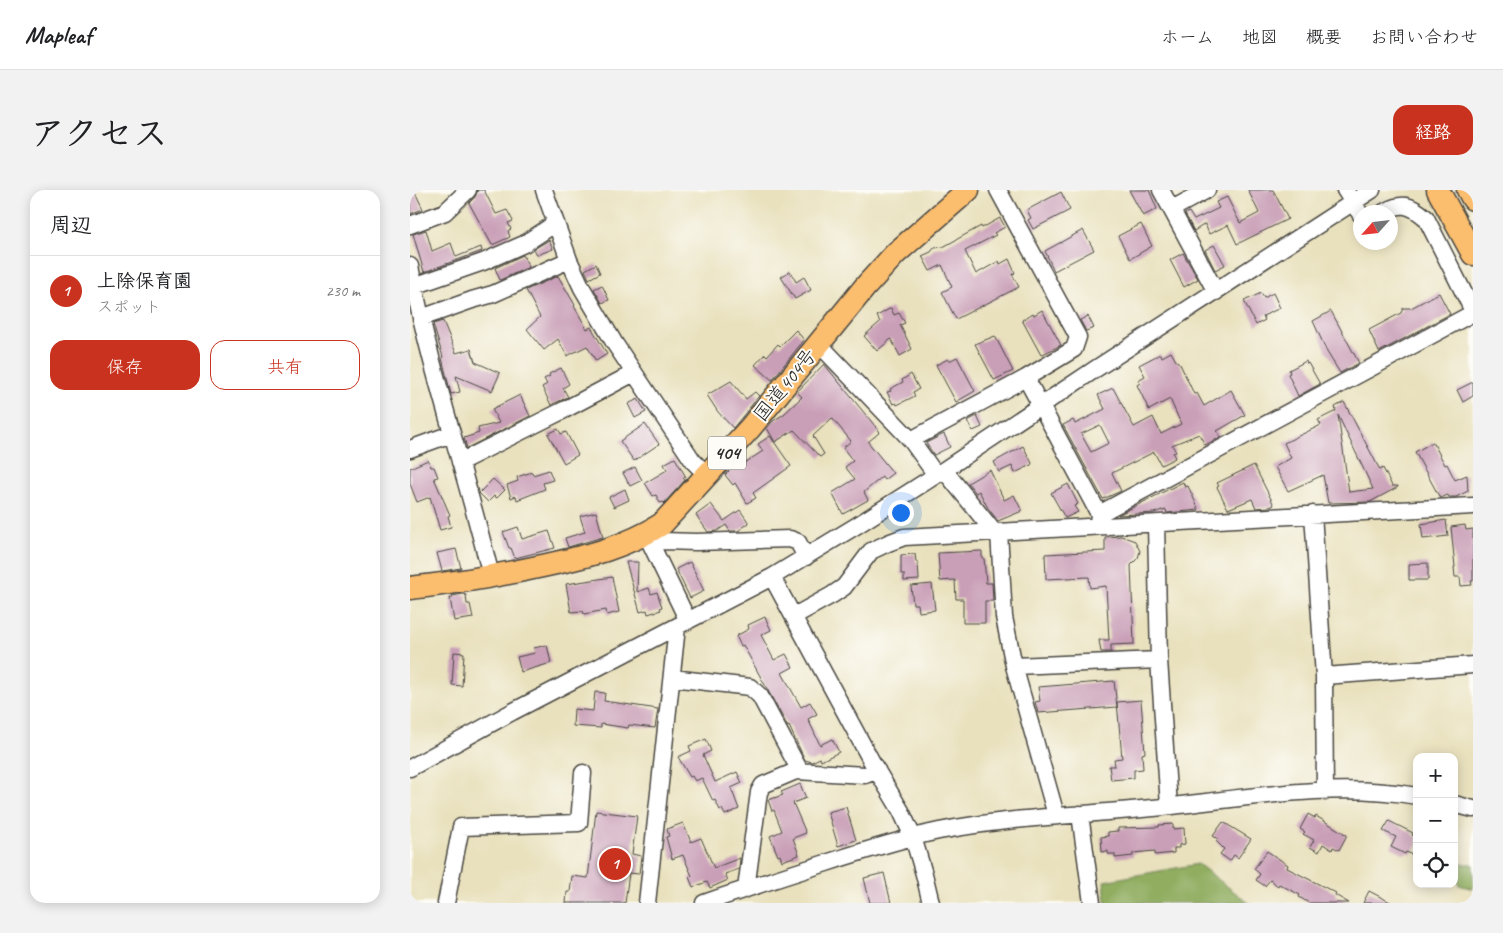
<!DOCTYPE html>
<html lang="ja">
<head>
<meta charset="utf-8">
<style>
	:root { --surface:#fff; --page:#f2f2f2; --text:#202124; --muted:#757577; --line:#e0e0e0; --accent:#c8321e }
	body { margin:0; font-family:Caveat,"Klee One",sans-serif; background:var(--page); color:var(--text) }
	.controls { position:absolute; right:15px; bottom:15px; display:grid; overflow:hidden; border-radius:10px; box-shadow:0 2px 12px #0003 }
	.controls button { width:45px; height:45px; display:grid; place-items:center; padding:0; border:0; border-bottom:1px solid var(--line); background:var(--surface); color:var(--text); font:25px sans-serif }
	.compass { position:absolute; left:943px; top:15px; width:45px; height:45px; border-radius:50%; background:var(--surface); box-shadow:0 2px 12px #0003; rotate:243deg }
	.you { position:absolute; left:490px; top:322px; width:18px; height:18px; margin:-12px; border:4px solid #fff; border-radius:50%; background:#1a73e8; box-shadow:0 0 0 8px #1a73e833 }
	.badge { display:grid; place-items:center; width:32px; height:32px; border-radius:50%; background:var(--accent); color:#fff; font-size:16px; font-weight:700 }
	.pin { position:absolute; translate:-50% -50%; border:2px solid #fff; box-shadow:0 1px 5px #0006 }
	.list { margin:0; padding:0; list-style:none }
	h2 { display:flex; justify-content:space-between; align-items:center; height:65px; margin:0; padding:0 20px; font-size:21px }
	h2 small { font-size:16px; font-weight:400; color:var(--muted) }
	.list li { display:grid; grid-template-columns:32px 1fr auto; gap:15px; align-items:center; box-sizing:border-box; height:70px; padding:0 20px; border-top:1px solid var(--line) }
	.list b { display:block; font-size:19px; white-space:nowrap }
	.list p { margin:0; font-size:16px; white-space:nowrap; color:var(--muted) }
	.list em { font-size:16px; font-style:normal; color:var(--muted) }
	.actions { display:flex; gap:10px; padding:15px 20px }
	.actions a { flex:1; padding:11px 0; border:1px solid var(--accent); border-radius:15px; text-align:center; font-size:18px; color:var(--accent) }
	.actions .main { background:var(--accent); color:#fff }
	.icon { flex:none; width:28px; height:28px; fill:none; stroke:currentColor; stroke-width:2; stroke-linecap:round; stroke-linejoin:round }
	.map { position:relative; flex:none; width:1063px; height:713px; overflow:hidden; border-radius:15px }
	header { display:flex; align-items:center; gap:30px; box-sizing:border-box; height:70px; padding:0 25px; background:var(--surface); border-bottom:1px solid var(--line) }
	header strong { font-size:24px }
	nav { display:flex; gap:28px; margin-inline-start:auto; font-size:18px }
	.intro { display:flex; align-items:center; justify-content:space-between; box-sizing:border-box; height:120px; padding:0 30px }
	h1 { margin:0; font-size:35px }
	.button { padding:12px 22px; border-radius:15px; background:var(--accent); color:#fff; font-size:18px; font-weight:700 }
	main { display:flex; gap:30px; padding:0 30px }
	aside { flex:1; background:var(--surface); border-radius:15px; box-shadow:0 2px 12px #0003 }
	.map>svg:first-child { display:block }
	.forest { fill:#90ad60; stroke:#5e6c46 }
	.building { fill:#c99fb7; fill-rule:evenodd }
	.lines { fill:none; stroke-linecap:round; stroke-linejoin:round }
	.minor-casing { stroke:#484641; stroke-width:19 }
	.highway-casing { stroke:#484641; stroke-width:25 }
	.minor { stroke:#fff; stroke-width:16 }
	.highway { stroke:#fbbd6e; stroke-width:22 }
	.labels { text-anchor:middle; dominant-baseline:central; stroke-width:4; stroke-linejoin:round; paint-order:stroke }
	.shield { fill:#fdfcf7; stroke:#6a6a68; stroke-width:1 }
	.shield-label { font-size:19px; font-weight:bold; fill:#2b2b2b }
	.street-label { font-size:20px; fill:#2b2b2b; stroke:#fdfcf7 }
</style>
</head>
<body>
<header>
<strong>Mapleaf</strong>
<nav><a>ホーム</a><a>地図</a><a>概要</a><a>お問い合わせ</a></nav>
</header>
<div class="intro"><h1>アクセス</h1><a class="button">経路</a></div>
<main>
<aside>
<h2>周辺<small></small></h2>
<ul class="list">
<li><span class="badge">1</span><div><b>上除保育園</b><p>スポット</p></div><em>230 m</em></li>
</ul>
<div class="actions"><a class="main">保存</a><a>共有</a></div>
</aside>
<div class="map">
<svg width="1063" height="713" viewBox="0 0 1063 713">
	<rect width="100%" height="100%" fill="#fdfcf7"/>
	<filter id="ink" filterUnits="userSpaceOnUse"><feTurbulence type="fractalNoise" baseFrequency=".02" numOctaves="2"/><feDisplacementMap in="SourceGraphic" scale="10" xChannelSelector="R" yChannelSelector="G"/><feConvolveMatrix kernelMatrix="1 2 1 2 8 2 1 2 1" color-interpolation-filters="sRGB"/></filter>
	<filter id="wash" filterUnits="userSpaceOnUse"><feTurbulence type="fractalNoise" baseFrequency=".0096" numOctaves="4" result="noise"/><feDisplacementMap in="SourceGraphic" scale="20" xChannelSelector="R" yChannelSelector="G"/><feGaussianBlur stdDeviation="1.12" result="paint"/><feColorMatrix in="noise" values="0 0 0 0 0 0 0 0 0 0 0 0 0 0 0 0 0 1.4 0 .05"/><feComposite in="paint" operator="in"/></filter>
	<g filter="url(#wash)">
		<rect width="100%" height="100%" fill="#e9e1be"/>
		<path class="forest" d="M788,674l51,39h-143l-2,-22z
			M1044,674h19v25l-14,-4z"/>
		<g id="blocks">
			<path class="building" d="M0,0h4l9,19 -13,5z
				M68,0h6l12,24 11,-4 6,11 -5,2 3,6 -3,2 2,6 -18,8 -23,-42 6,-6z
				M719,0h20l8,19 -14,7z
				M838,0h25l15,29 -51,25 -9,-19 -19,9 -4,-10 -11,7 -9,-17 4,-2 5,8 25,-12 -3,-6 11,-5 13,26 19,-10z
				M651,2l9,18 -37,19 -5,-9 3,-2 -4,-8z
				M590,28l5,9 -11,6 2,2 -31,16 11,23 23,-13 1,3 9,-5 6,14 -3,1 7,13 -63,32 -14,-27 10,-5 -10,-22 -12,6 -8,-15 9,-4 3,-4 9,-1 38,-21 1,2z
				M731,34l11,22 -22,13 -12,-23z
				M16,40l6,21 19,-8 5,14 25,-10 1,4 -58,21 -11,-38z
				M673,40l11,20 -40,21 -9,-20z
				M139,50l4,9 -16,6 -3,-6z
				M804,55l11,20 -10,5 -10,-20z
				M773,63l15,26 -14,8 -14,-27z
				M113,65l6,12 -29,13 -5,-12z
				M186,74l4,9 -11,6 -4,-9z
				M380,81l6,11 8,-5 7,13 -16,9 -14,-22z
				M148,86l17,29 -1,1 13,23 4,-2 16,27 -11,7 -9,-15 -20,10 -9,-17 -14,11 -17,-21 13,-12 -14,-27z
				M192,95l7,15 -7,3 -8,-14z
				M851,103l3,5 9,-5 7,15 -17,8 2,4 -9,5 -12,-24z
				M1029,103l11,21 -71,38 -10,-22 32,-17 2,-5h8z
				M481,118l3,7 5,-2 6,10 -5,2 12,24 -12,7 -9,-17 -14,12 -13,-15 16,-14 -3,-6z
				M632,120l19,35 -20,10 -19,-35 11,-7 1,2z
				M921,121l28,52 -19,10 -13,-21 -14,-31z
				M678,126l6,12 -8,3 -6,-11z
				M33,131l13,32 15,-4 4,13 25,11 -8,18 -36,-15 4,16 -9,2 -9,-36 1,-1 -10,-33z
				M386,140l8,10 -32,40 -17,-15 10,-11 2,2 11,-12 2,2z
				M585,146l18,35 -19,9 -19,-36z
				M761,162l5,9h1l3,3 14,30 3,-1 7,13 27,-16 14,25 -28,16 4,6 -16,8 -6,-11 -27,11 4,7 -3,1 2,5 -14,7 -7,-13 -42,21 9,18 -18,8 -40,-74 10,-5 2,4 30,-15 -7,-14 15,-7 21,39 19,-10 8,17 20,-10 -11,-25 -21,11 -12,-25 3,-2 -2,-3 7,-4 -6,-11 21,-11 2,3zM690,235l9,18 -18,9 -10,-18z
				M547,167l18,34 -19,11 -20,-37 12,-6 1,2z
				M896,171l1,3 1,-1 12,21 -22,12 -10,-22 2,-1 -1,-3z
				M414,174l56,68 -12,10 25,31 -9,7 -2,-3 -18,15 4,8 -25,14 -11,-21 23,-14 -10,-12 8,-6 -10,-13 8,-7 -19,-23 -19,18 11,18 -4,3 -26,-27 -19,12 -8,-14 6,-7 11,-7 18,-17 -5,-5z
				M151,178l8,16 -6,4 5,9 -17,8 -9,-18 5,-3 -3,-5 6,-3 -1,-2z
				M501,184l8,15 -6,3 2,4 -18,9 -1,-2 -3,1 -6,-12 4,-1 -1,-2 13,-7 -1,-2z
				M321,191l15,18 9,-7 4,4 -26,32 -15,-16 -11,-17z
				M1063,192v14l-10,6 -6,-12z
				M110,205l10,21 -63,32 -3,-10 15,-5 -1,-5 21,-5 -7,-14z
				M228,209l8,13 -11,6 -7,-14z
				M934,212l36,68 3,-2 9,18h6v1l-28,15 -42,1 -5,-28 -35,16 -13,-24 16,-9 -7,-15 37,-18 -3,-5 18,-9 -1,-4zM928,225l35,74 -24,3z
				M567,226l5,11 -9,4 -6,-10z
				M235,234l14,20 -25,17 -14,-20z
				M148,239l3,5 5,-2 12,23 -14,8 -16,-29z
				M534,244l6,13 -16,8 -8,-12z
				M360,246l21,30 -38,27 3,5 -9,5 -12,-20 -2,2 -8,-10 8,-8 2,2 28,-18 -5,-7z
				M1023,252l12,23 2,-1 8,16 12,-5 1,16 -12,6h-7l-1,-2 -8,3 -25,-46z
				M613,256l9,17 -1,2 -16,8 -3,-7 -13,6 -5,-10z
				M265,268l11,19 -3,1 2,2 -21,23 -1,-1 -3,1 -4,-8 -3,1 -8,-13 22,-13 -3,-6z
				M18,270l3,7h3l4,10 -4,1 16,37 -2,1 3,11 -11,3 -10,-33 -13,5 -7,-18v-16z
				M844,275l20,40 -4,2 -14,1 -4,-9 -24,10 -11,-22 2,-1 -2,-3z
				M225,277l7,13 -12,6 -7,-13z
				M139,280l4,10 -10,3 2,6 -28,11 -1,-4 -5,2 -4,-13 11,-4 -1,-4 15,-5 1,3z
				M580,280l14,30 10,-5 8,16 -24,10 -10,-13 -9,-17 -3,2 -8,-10z
				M83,289l12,11 -8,8 -3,-2 -6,6 -9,-9z
				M773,292l2,5 3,-1 11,24 -32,3 -1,-3 -4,1v-1l-8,3 -36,2z
				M658,294l10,20 -4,2 4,6 -13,6 -14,-25z
				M215,299l4,11 -15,7 -5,-10z
				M301,314l13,17 16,-11 9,13 -11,8h-8l-4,-6 -9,6 -9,1 -12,-17z
				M186,322l7,25 -35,10 -3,-9 20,-6 -5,-16z
				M1036,330l2,16 -25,3 -2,-15z
				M1055,335l1,5 7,-1v52h-2l1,4 -11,1 -1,-9h-5l-1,-10h1l-4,-40z
				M108,337l4,12 27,-8 6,17 -40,10 -4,-10h-2l-6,-16z
				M711,346l14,5 5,10 -2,7 -7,7 3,79 -23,1v7h-10l-2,-12h10l-3,-54 -16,2 -1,-11 -43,2 -1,-25 60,-3v-14z
				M46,359l5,19 -19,3 -5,-18z
				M572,361v7h2l2,25h6l1,18h-8v22h-22v-24h-7l-1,-19 -15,1 -2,-28z
				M505,364l1,8h2l1,18 -15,1v-7h-3v-19z
				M216,372h12l-1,30 12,-4 2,6 6,-2 5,15 -2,1 1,2 -13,4 -1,-4 -7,2z
				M280,372l14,29 -14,7 -14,-29z
				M1018,373v17h-19v-16z
				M202,387l7,35 -12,3 -1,-5 -22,4 -1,-3 -12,1 -5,-28z
				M522,394l3,26 -16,2 -1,-8h-5l-2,-18z
				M53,404l3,1 1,9h3l3,14 -19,3 -4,-23h3l-1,-2z
				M355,427l6,13 -10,5 13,25 12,-6 7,13 -11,6 19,34 9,-5 7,12 -9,5 12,26 12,-6 7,13 -18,9 -1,-3 -8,4 -7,-2 -16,-34 -1,1 -45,-82 -2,1 -5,-10 13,-7 -1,-4z
				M137,455l4,18 -30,9 -4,-15 18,-4 -1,-5z
				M44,462l10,1 -2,33 -10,-1z
				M704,491l3,26 -79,6 -3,-11 5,-1 -2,-14z
				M185,502l10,1 -1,8 54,8 -3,19 -26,-3 -1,3 -27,-4v4l-28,-2 1,-17 19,2z
				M731,510l4,53 -3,1 1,15 -9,1v8l-23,2 -2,-14h6l-1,-7 8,-1 -5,-56z
				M296,549l5,12 -8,4 12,27 22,-10 5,11 -11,5 8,21 -14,6 -3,-6 -2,1 -5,-10 -2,1 -11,-23 -7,3 -3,-5 -2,1 -12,-20 13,-6 -2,-5z
				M390,594l6,14 -13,5 13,30 -13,5 6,17 -17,6 -2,-6 -2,1 -8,-20 12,-5 -8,-21 -2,1 -4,-11 15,-5 -2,-3z
				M436,617l10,33 -18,6 -10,-34z
				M186,621l41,5 -5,38 9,2 -2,18 -10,-1 -4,30h-59l1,-11h3l2,-16 16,2z
				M898,624l7,4 1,-2 31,19 -8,15 -6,-3 -1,3 -9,-6 -4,8 -9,-5 4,-7 -11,-6 2,-2 -5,-3z
				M979,631l24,12 -1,2 5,2v7l-6,10 -5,-2 -1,2 -14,-7 5,-10 -13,-6z
				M813,632l28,17 -13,19 -4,-3 -4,6 -10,-7 4,-5 -8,-8 2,-2 -5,-3z
				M273,633l8,19 10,-4 13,30 26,-10 -1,11 -14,5 3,6 -18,8 -3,-6 -14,5 -4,-10 3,-1 -9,-21 -11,4 -6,-22 3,-1 -2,-7z
				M763,634v5l11,-1 1,16 -6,1v3h-5v5l-19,2v-4l-22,2v3l-18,2v-4h-7v-3l-6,1 -1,-15 7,-1v-4l10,-1v-3l41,-1v-2z
				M857,661l21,14 -1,3 49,25 -1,2 14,8h-40l-10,-6 1,-2 -21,-11 -1,2 -8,-6 -5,6 -9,-6 4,-6 -6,-5z
				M474,683l7,30h-21l-6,-25z
				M959,701l23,12h-29z"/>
		</g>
	</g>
	<g filter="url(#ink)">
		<use href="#blocks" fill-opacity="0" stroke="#484641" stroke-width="1"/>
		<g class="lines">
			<defs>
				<path id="minor" d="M134,0l25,70 13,28 33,56 78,117 14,14
					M751,0l55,102
					M935,0l16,25
					M762,19l35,-19
					M974,22c18,-10 26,-8 42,6l47,93
					M0,35l35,-13 23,-22
					M0,76c20,105 56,206 81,310
					M4,96l69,-24 41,-18 32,-21
					M11,128l51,-18 21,-6 76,-34
					M409,154l92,96 25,35
					M616,188l73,136 -1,10
					M501,250l115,-62 48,-29 4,-12 -80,-147
					M0,259l41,-15
					M50,272l104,-52 70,-37
					M534,280l50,62
					M689,324l374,-201
					M903,324l11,162 1,116
					M746,334l3,136 10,146
					M589,342l5,85 10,49
					M236,344l16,7 34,1 94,-3 8,3 8,15
					M236,344l42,87
					M362,387l101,187 28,47 12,26 11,37 7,29
					M384,426l38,-21 12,-8 27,-36 17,-8 16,-6 569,-31
					M914,486l149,-11
					M262,488l78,9 10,9 40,75
					M0,578l102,-56 260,-135 84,-51 88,-56 153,-102 275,-178
					M1044,614l19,5
					M670,624l12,89
					M646,625l-42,-149 145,-6
					M336,699l13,-97 4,-7 33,-14 69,4 12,-5
					M36,713l15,-76 118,-4 4,-50
					M237,713l30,-276
					M294,713c41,-14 81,-27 122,-40 37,-12 75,-24 113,-32 77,-15 155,-16 233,-25 81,-9 164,-24 245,-10"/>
				<path id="highway" d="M1028,0l35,64
					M1058,0l5,9
					M0,398c46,-5 92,-13 137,-23 41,-9 79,-18 115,-41l88,-96 115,-141 30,-33 73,-64"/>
			</defs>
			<use href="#minor" class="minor-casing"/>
			<use href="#highway" class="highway-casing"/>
			<use href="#minor" class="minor"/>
			<use href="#highway" class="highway"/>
		</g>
	</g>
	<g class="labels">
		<rect class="shield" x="298" y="246.5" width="38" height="33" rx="4"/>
		<g class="shield-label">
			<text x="317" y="263">404</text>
		</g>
		<g class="street-label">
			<text transform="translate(375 195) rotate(-51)">国道404号</text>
		</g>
	</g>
</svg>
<div class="controls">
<button>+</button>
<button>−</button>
<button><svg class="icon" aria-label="locate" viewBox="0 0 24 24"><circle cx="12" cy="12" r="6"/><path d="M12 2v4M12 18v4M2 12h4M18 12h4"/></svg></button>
</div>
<svg class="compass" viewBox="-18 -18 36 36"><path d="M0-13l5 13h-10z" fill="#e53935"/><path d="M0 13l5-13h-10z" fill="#757577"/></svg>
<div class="you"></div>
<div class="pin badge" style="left:205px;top:674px">1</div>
</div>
</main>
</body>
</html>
